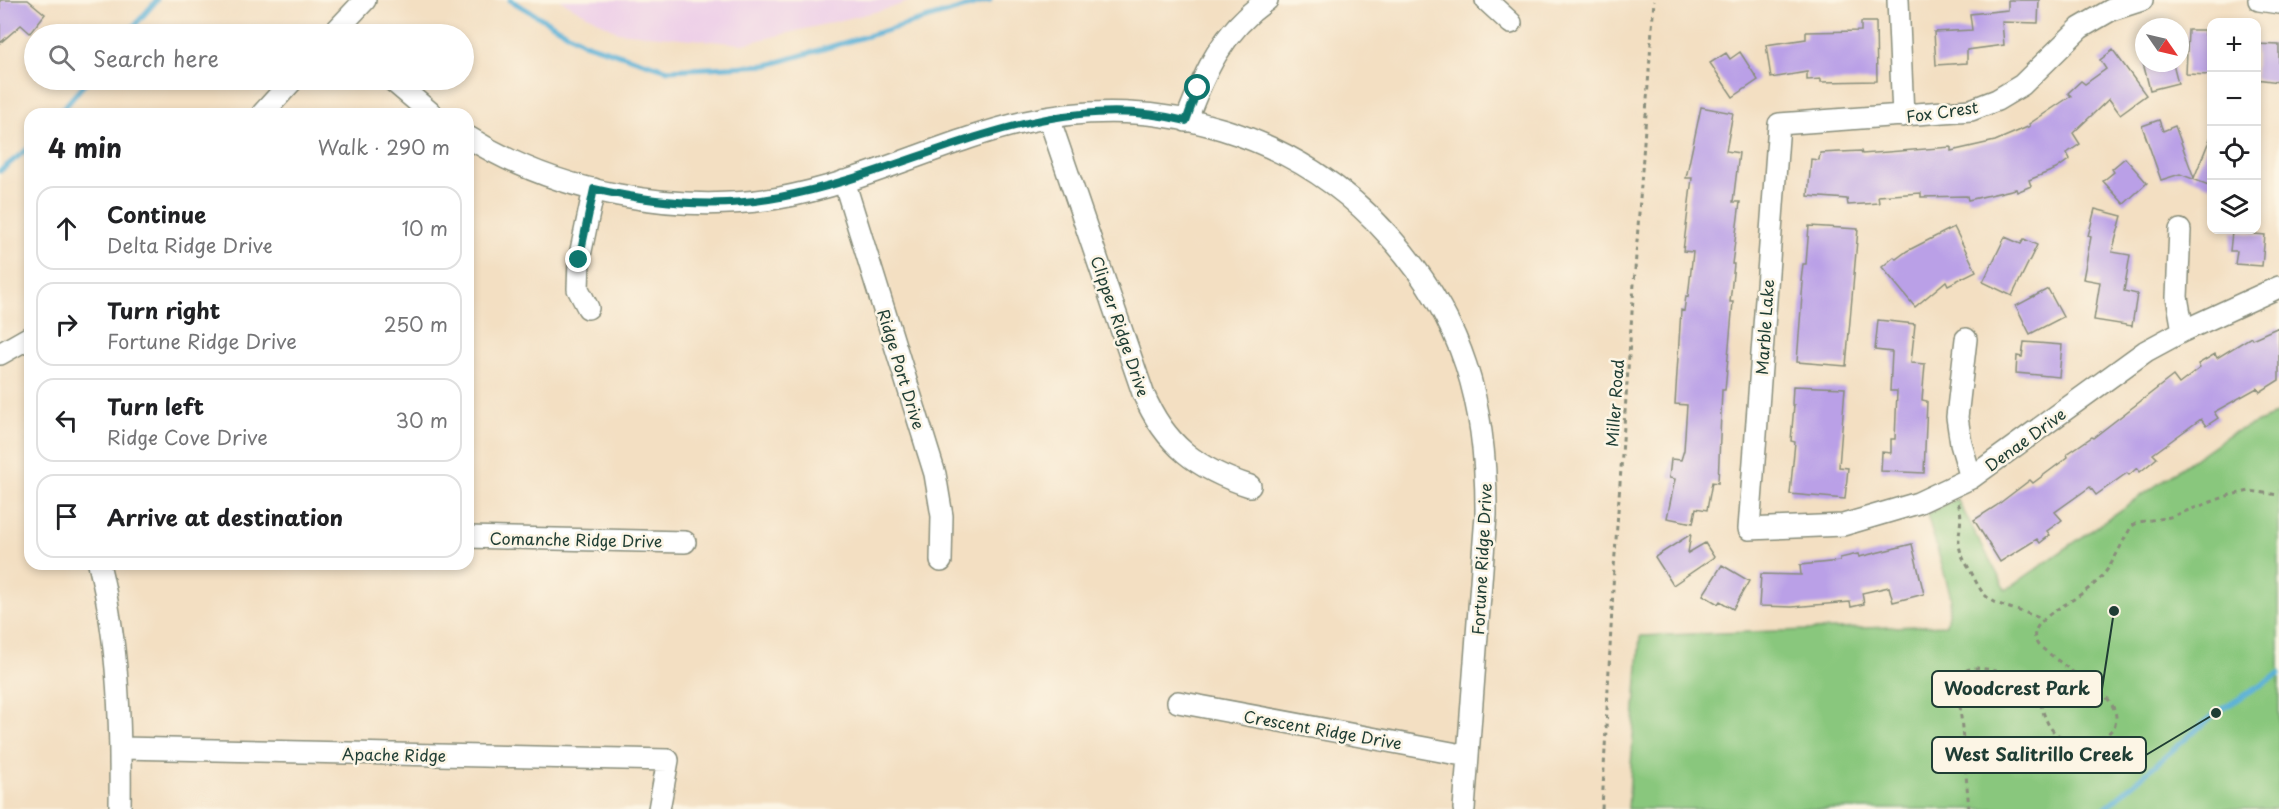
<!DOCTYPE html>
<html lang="en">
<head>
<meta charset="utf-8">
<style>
	:root { --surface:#fff; --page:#f2f2f2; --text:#202124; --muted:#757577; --line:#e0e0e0 }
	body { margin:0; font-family:"Playpen Sans",sans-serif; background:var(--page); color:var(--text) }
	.controls { position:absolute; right:18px; top:18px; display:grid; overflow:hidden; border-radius:12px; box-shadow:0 3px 9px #0003 }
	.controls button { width:54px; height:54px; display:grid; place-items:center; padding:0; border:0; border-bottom:2px solid var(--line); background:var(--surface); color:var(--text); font:30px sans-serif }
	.compass { position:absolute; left:2135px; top:18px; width:54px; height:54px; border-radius:50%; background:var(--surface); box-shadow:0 3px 9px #0003; rotate:124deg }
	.stop { position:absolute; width:18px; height:18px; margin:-14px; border:4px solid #0f766e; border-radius:50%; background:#fff }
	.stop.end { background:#0f766e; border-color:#fff; box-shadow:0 2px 6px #0008 }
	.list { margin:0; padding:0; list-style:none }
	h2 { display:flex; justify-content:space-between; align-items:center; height:78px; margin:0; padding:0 24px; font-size:26px }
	h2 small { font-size:20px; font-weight:400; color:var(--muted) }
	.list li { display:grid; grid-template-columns:39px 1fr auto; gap:18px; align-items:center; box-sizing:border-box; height:84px; margin:0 12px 12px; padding:0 12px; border:2px solid var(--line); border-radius:18px }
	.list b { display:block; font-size:22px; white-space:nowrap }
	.list p { margin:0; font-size:20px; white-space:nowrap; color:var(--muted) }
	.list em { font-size:20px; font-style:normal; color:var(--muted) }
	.icon { flex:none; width:33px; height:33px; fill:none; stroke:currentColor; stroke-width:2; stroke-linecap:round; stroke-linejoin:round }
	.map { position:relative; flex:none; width:2279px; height:809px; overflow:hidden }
	.search { position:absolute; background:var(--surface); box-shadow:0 3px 9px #0003; left:24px; top:24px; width:450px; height:66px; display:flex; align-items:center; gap:15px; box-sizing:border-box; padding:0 21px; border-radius:33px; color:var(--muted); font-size:22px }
	.panel { position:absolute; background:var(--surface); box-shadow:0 3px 9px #0003; left:24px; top:108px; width:450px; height:462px; border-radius:18px }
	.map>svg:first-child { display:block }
	.built { fill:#eed0e8 }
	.green { fill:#89c77d; stroke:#548258; stroke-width:1.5 }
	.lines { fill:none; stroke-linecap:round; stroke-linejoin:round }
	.stream { stroke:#5ab1d7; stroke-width:5 }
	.building { fill:#baa0e7 }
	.minor-casing { stroke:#898e7b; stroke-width:24 }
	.path { stroke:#898e7b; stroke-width:3; stroke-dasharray:4.5 4.5; stroke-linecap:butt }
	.minor { stroke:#fff; stroke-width:21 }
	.route { stroke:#0f766e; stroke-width:8 }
	.labels { text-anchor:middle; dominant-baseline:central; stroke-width:5; stroke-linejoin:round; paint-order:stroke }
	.street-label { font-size:16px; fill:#1f3d34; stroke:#fcf5e5 }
	.leader { fill:none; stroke:#1f3d34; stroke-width:2 }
	.callout-dot { fill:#1f3d34; stroke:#fcf5e5; stroke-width:2 }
	.callout { fill:#fcf5e5; stroke:#1f3d34; stroke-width:2 }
	.callout-label { font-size:18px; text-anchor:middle; font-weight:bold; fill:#1f3d34 }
</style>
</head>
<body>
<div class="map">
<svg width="2279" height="809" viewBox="0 0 2279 809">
	<rect width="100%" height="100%" fill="#fcf5e5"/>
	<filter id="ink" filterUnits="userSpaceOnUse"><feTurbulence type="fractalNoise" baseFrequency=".0167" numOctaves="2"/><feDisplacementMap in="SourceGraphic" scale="12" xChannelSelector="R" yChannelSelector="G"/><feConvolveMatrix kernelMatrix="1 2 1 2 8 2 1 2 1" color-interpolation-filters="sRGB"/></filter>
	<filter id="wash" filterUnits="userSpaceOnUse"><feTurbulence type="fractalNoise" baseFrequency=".008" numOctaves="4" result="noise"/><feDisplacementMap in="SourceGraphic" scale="24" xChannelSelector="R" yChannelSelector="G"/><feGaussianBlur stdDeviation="1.35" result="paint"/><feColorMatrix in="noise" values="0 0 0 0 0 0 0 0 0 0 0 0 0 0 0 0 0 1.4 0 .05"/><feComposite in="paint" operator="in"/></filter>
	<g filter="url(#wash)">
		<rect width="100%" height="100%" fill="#f3dfc2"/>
		<path class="built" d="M560,0h353l-22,8 -148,36 -125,-12z"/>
		<path class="green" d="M2279,413v396h-651l12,-173 306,-11 5,-28 -24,-83 30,-15 49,91 224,-156z"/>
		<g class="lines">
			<path class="stream" d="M510,0l74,43 84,27 100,-5 222,-65
				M127,34l30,-34
				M58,114l30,-34
				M0,171l30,-24
				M2104,809l112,-96 63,-39"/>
		</g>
		<g id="blocks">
			<path class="building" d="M0,0h28l17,14 -15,19 -9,-8 -21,18z
				M2008,0h31l-1,23 -36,-1 2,23 -37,5v13l-31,2 -2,-33 38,-2 -2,-16 38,-4z
				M1861,22h15l1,59 -56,1v-3l-14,1v-8l-36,6 -5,-33 40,-6v-7l55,-1z
				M2188,30h17v5h6v40l-25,-1z
				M2256,44l23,1v37l-23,-3z
				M2113,50l33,45 -26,19 -11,-15 -36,34 7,11 -13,9 3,6 -14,10 -27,11 2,6 -14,6 -1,-3 -48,11 -1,-4 -46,1v-4l-43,3 1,7 -31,2 -1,-6 -39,-3 3,-37 8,1 1,-7 41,-2 1,3 89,-7v4l44,-10 35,-15 -1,-2 42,-28 -3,-3 13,-12 4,3 21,-15 -6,-9z
				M1740,52l18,28 -25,17 -23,-34 16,-10 4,6z
				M2143,63h30l5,20 -28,7z
				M1701,107l32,6 -7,38 13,2 -6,49h7l-8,62h2l-4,38h3l-8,88h-3l-4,93 -6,-1 -5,28 -11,-2 -3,15 -26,-5 8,-39 -6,-1 2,-19 10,1 3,-10 3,-45 -12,-1 6,-94 3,1 2,-15 2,1 5,-45 -10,-1 9,-73h-6z
				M2159,120l4,11 12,-5 19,52 17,-42v50l-31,-12 -19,6 -19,-54z
				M2125,158l22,25 -23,21 -21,-23 11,-9 -2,-3z
				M2095,209l27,7 -10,36 18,3 -6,36 13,3 -5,32 -38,-6 6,-38 -17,-3 8,-42 -3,-1z
				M1809,226l49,3 -12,137 -49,-4 6,-80 -2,-1 2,-17h3z
				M1954,227l22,44 -28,14 -2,-4 -31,26 -33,-40 12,-10 2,2 11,-8z
				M2232,232l33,3 -3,31 -27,-2 2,-13h-7z
				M2005,237l16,7 3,-5 13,6 -25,51 -29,-14z
				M2048,289l15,28 -33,17 -14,-28z
				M1878,320l37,4 -4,39 14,1 -3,36 5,1 -3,72 -43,-2 1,-19 9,1v-14h4l2,-48h-7l2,-39 -17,-2z
				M2279,327v53l-19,12 -3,-4 -43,24 4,6 -12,8 -5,-7 -48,35 4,4 -17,14 -3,-4 -8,7 -2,-2 -31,22 -6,-8 -35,25 7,8 -15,11 3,4 -10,8 -3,-4 -37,23 -26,-42 22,-14 34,-26 3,3 35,-26 -1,-3 25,-17 1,1 80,-62 6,8 21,-16 -2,-4 17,-10 2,4 34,-21 1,2z
				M2024,342l38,3 -3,32 -43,-4 1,-17 5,1z
				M1793,386l52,2 -6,79 9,1 -3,31 -55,-5 5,-52 -4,-1 3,-36h-2z
				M1691,534l-3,19 17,-10 9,14 -41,28 -18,-28z
				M1912,544l12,50 -31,8 -4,-15 -27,6 2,11 -13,3 -1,-5 -58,5 -33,-1 2,-32 40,1 -1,-10 40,-4v-3l18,-4 1,3z
				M1722,565l27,16 -16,28 -13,-8 -2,3 -15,-9z"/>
		</g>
	</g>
	<g filter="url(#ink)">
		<use href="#blocks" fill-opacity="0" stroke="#898e7b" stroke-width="1.5"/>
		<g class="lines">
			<defs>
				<path id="minor" d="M1486,0l25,23
					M1898,0l5,116
					M2142,0l-31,10 -31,18 -58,57 -25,15 -26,10 -192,14 -30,405 94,-4 75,-22 53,-25 175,-127 37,-20 96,-44
					M2259,0l20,3
					M333,34l32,-34
					M392,80l40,34
					M262,114l31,-34
					M1049,118l94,275c22,52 54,76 107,93
					M1186,121c19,-50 36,-89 81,-121
					M468,137c89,56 207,78 311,61 85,-15 163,-57 246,-76 133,-30 274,12 364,114 75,83 98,169 97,279l-22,294
					M844,181l91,293 7,42 -1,45
					M2180,230l-3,67 6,34
					M588,308l-10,-19 1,-29 15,-71
					M1966,339l-9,78 4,27 10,34
					M0,354l30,-17
					M468,537l217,5
					M99,564c20,80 22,163 21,245
					M1178,702l290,54
					M121,748l547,12 -9,49"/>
			</defs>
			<use href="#minor" class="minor-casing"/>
			<path class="path" d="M1958,503c6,13 0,28 1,41 1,10 6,18 11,26 5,9 9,20 17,27 13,11 40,14 56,23
				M1602,809l12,-241 40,-568
				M1969,809l-11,-127 1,-9c6,-2 11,-5 18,-5 14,1 52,8 59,22 6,14 8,36 22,45 26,16 78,0 50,-36l-70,-54c-15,-20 24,-38 36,-46 10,-7 22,-15 29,-24 12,-14 19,-34 29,-49l7,-4 31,-5 60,-22 20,-4 29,4"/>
			<use href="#minor" class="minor"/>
		</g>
	</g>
	<g class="lines" filter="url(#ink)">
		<path class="route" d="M579,260l15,-71c60,14 125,20 186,8 136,-25 263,-113 406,-76l12,-33"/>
	</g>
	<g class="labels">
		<g class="street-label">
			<text transform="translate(1942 111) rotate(-8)">Fox Crest</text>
			<text transform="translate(1121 326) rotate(71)">Clipper Ridge Drive</text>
			<text transform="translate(1764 327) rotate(-86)">Marble Lake</text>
			<text transform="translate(902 369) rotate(73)">Ridge Port Drive</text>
			<text transform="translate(1614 403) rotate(-86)">Miller Road</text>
			<text transform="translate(2025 439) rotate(-36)">Denae Drive</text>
			<text transform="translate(576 539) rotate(1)">Comanche Ridge Drive</text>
			<text transform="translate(1481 559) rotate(-87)">Fortune Ridge Drive</text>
			<text transform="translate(1323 729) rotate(10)">Crescent Ridge Drive</text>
			<text transform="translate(394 754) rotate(1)">Apache Ridge</text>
		</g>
	</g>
	<path class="leader" d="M2114 611L2102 689M2216 713L2146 755"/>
	<g class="callout-dot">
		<circle cx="2114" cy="611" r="6"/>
		<circle cx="2216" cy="713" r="6"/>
	</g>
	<g class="callout">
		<rect x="1932" y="671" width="170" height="36" rx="6"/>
		<rect x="1932" y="737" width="214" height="36" rx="6"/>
	</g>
	<g class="callout-label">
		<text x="2017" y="695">Woodcrest Park</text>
		<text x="2039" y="761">West Salitrillo Creek</text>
	</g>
</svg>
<div class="controls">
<button>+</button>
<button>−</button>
<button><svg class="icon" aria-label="locate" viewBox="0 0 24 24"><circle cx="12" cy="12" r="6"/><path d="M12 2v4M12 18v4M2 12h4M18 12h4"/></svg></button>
<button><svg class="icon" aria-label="layers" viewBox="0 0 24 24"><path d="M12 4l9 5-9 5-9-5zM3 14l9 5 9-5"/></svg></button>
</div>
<svg class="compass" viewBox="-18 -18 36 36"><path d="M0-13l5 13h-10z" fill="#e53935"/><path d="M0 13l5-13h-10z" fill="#757577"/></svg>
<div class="stop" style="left:1198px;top:88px"></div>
<div class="stop end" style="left:579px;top:260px"></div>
<div class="search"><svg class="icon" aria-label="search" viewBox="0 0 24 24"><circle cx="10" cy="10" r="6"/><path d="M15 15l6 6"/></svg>Search here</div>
<section class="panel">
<h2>4 min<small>Walk · 290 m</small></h2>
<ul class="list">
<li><svg class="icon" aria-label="ahead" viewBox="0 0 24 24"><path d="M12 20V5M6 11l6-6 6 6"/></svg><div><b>Continue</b><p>Delta Ridge Drive</p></div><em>10 m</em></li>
<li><svg class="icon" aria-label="right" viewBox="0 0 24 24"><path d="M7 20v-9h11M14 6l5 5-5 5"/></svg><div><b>Turn right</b><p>Fortune Ridge Drive</p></div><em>250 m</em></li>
<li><svg class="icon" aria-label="left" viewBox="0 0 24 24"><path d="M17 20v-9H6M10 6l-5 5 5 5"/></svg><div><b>Turn left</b><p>Ridge Cove Drive</p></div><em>30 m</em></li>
<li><svg class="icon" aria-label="arrive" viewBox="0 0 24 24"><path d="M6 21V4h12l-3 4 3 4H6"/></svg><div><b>Arrive at destination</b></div></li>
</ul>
</section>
</div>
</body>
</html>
